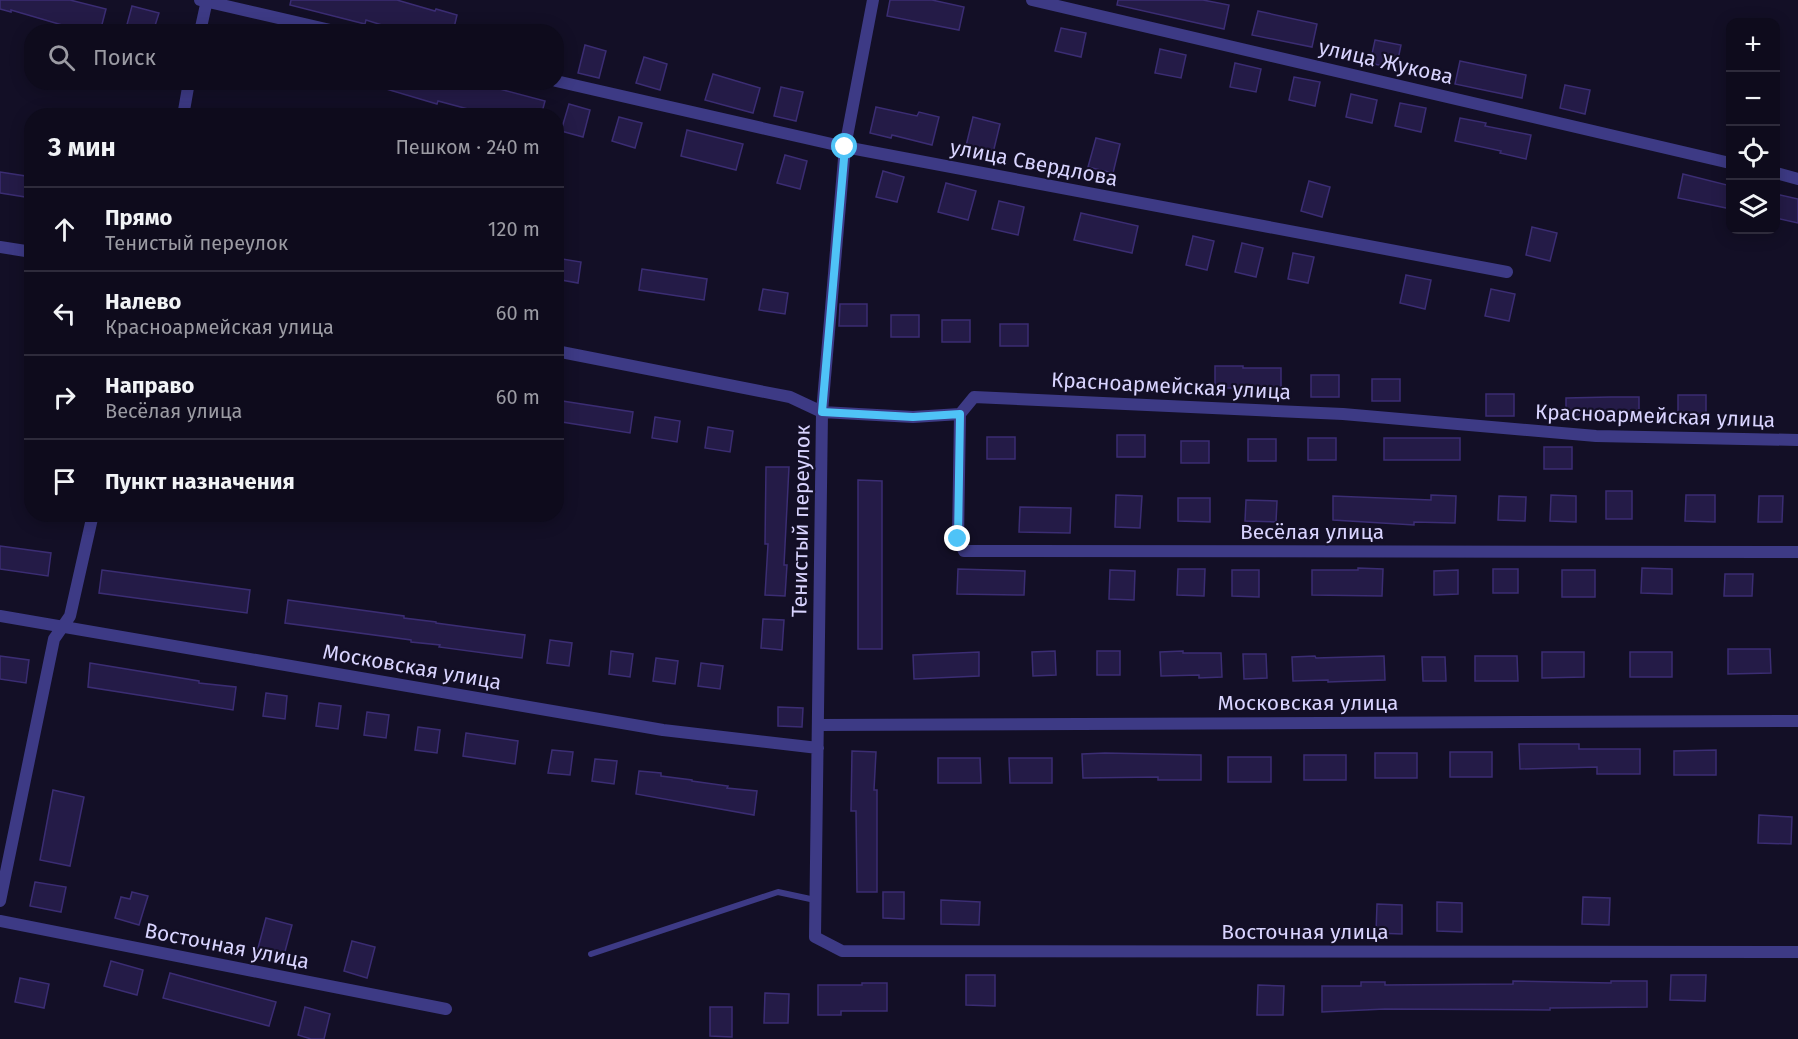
<!DOCTYPE html>
<html lang="ru">
<head>
<meta charset="utf-8">
<style>
	:root { --surface:#0e0b1c; --page:#171425; --text:#f1f3f6; --muted:#9b9ba3; --line:#2e2b3b }
	body { margin:0; font-family:"Fira Sans",sans-serif; background:var(--page); color:var(--text) }
	.controls { position:absolute; right:18px; top:18px; display:grid; overflow:hidden; border-radius:12px; box-shadow:0 3px 15px #0003 }
	.controls button { width:54px; height:54px; display:grid; place-items:center; padding:0; border:0; border-bottom:2px solid var(--line); background:var(--surface); color:var(--text); font:30px sans-serif }
	.stop { position:absolute; width:18px; height:18px; margin:-14px; border:4px solid #4fc3f7; border-radius:50%; background:#fff }
	.stop.end { background:#4fc3f7; border-color:#fff; box-shadow:0 2px 6px #0008 }
	.list { margin:0; padding:0; list-style:none }
	h2 { display:flex; justify-content:space-between; align-items:center; height:78px; margin:0; padding:0 24px; font-size:26px }
	h2 small { font-size:20px; font-weight:400; color:var(--muted) }
	.list li { display:grid; grid-template-columns:39px 1fr auto; gap:18px; align-items:center; box-sizing:border-box; height:84px; padding:0 24px; border-top:2px solid var(--line) }
	.list b { display:block; font-size:22px; white-space:nowrap }
	.list p { margin:0; font-size:20px; white-space:nowrap; color:var(--muted) }
	.list em { font-size:20px; font-style:normal; color:var(--muted) }
	.icon { flex:none; width:33px; height:33px; fill:none; stroke:currentColor; stroke-width:2; stroke-linecap:round; stroke-linejoin:round }
	.map { position:relative; flex:none; width:1798px; height:1039px; overflow:hidden }
	.search { position:absolute; background:var(--surface); box-shadow:0 3px 15px #0003; left:24px; top:24px; width:540px; height:66px; display:flex; align-items:center; gap:15px; box-sizing:border-box; padding:0 21px; border-radius:24px; color:var(--muted); font-size:22px }
	.panel { position:absolute; background:var(--surface); box-shadow:0 3px 15px #0003; left:24px; top:108px; width:540px; height:414px; border-radius:24px }
	.map>svg:first-child { display:block }
	.building { fill:#241b47; stroke:#3b2d73; stroke-width:1.5 }
	.lines { fill:none; stroke-linecap:round; stroke-linejoin:round }
	.lane { stroke:#3d3a85; stroke-width:6 }
	.street { stroke:#3d3a85; stroke-width:12 }
	.route { stroke:#4fc3f7; stroke-width:8 }
	.labels { text-anchor:middle; dominant-baseline:central; stroke-width:4.5; stroke-linejoin:round; paint-order:stroke }
	.street-label { font-size:21px; fill:#d9d4ff; stroke:#130f26 }
</style>
</head>
<body>
<div class="map">
<svg width="1798" height="1039" viewBox="0 0 1798 1039">
	<rect width="100%" height="100%" fill="#130f26"/>
	<path class="building" d="M0,0h70l36,9 -6,23h-14l-75,-22v2l-11,-3z
		M291,0h106l38,11 1,-2 21,6 -4,17h-49l-38,-12 -1,4 -75,-19z
		M890,0h42l32,7 -5,23 -72,-14z
		M1118,0h85l26,5 -5,24 -107,-24z
		M132,6l27,7 -6,19h-28z
		M1258,11l59,13 -5,23 -60,-12z
		M1061,28l25,5 -5,24 -26,-6z
		M1375,40l26,5 -5,24 -26,-6z
		M585,45l21,6 -7,27 -21,-5z
		M1160,49l26,6 -5,23 -26,-5z
		M644,57l23,7 -7,26 -24,-7z
		M1460,61l66,14 -4,23 -67,-14z
		M1235,63l26,6 -5,23 -26,-5z
		M713,74l47,14 -7,25 -48,-13z
		M1294,77l26,5 -5,24 -26,-6z
		M376,82h97l72,19 -4,15h-47l-56,-15 -1,3 -61,-18z
		M1565,85l25,5 -5,24 -25,-6z
		M781,87l22,5 -7,29 -22,-5z
		M1351,94l26,6 -5,23 -26,-6z
		M1400,103l26,5 -5,24 -26,-6z
		M569,104l21,6 -7,27 -22,-6z
		M876,107l41,9 2,-4 20,5 -7,28 -40,-10 -1,3 -21,-5z
		M619,117l23,6 -7,25 -23,-7z
		M973,117l27,7 -7,29 -27,-7z
		M1460,118l26,5 -1,3 46,9 -5,24 -26,-6 1,-2 -46,-10z
		M687,130l56,14 -7,26 -55,-14z
		M1096,138l24,6 -7,29 -25,-6z
		M785,155l22,6 -7,28 -23,-6z
		M883,171l21,6 -7,25 -21,-5z
		M0,172l32,5v21l-32,-5z
		M1683,174l48,12v23l-53,-11z
		M1309,181l21,6 -8,30 -21,-6z
		M946,183l30,8 -8,29 -30,-8z
		M1776,194l22,5v24l-22,-5z
		M999,201l25,6 -6,28 -26,-6z
		M1081,213l57,13 -6,27 -58,-13z
		M1532,227l25,6 -7,28 -24,-6z
		M1193,236l21,5 -7,29 -21,-5z
		M1242,243l21,5 -7,29 -21,-5z
		M1293,253l21,4 -6,26 -20,-4z
		M556,258l25,4 -3,21 -22,-4z
		M642,269l65,10 -3,21 -65,-10z
		M1406,275l25,5 -6,29 -25,-6z
		M763,289l25,4 -3,21 -26,-4z
		M1491,289l24,5 -6,27 -24,-5z
		M840,304h27v22h-28z
		M891,315h28v22h-28z
		M942,320h28v22h-28z
		M1000,324h28v22h-28z
		M1215,366h28v2h38v22h-28v-2h-38z
		M1311,375h28v22h-28z
		M1372,379h28v22h-28z
		M1486,394h28v22h-28z
		M1678,395h28v22h-28z
		M1611,397h28v22l-73,1v-22z
		M556,400l77,12 -3,21 -74,-12z
		M655,417l25,4 -3,21 -25,-4z
		M708,427l25,4 -3,21 -25,-4z
		M1117,435h28v22h-28z
		M987,437h28v22h-28z
		M1308,438h28v22h-28z
		M1384,438h76v22h-76z
		M1248,439h28v22h-28z
		M1181,441h28v22h-28z
		M1544,447h28v22h-28z
		M766,467h23l-5,98h3l-2,31 -20,-1 3,-51h-3z
		M858,480l24,1v168h-24z
		M1606,491h26v28h-26z
		M1116,495l26,1 -2,32 -25,-1z
		M1431,495l25,1 -1,27 -41,-1v3l-81,-5v-24l98,4z
		M1551,495l25,1v26l-26,-1z
		M1686,495h29v27l-30,-1z
		M1499,496l27,1 -1,24 -27,-1z
		M1759,496h24l-1,26h-24z
		M1178,498h32v24l-32,-1z
		M1246,500l31,1 -1,21 -31,-1z
		M1020,507l51,1 -1,25 -51,-1z
		M0,546l51,7 -3,23 -48,-7z
		M1358,568l25,1 -1,27 -70,-1v-25h46z
		M1642,568l30,1v25l-31,-1z
		M958,569l67,2 -1,24 -67,-1z
		M1178,569h27l-1,27 -27,-1z
		M1493,569h25v24h-25z
		M102,570l148,20 -3,23 -148,-20z
		M1110,570l25,1 -1,29 -25,-1z
		M1232,570h27v27l-27,-1z
		M1458,570v24l-24,1v-24z
		M1562,570h33v27h-33z
		M1725,574h28l-1,22h-28z
		M288,600l116,16v2l32,4v1l89,12 -3,23 -83,-11 1,-2 -29,-3v-2l-126,-17z
		M763,619l21,1 -2,30 -21,-2z
		M550,640l22,3 -3,23 -22,-3z
		M1728,649h42l1,24 -43,1z
		M611,651l22,3 -3,23 -21,-3z
		M1055,651l1,24 -23,1 -1,-24z
		M1097,651h23v24h-23z
		M1183,651v2h38l1,24 -23,1v-3l-38,1 -1,-24z
		M979,652v24l-65,3 -1,-24z
		M1542,652h42v25l-42,1z
		M1630,652h42v25h-42z
		M1243,654h23l1,24 -23,1z
		M0,656l29,4 -3,23 -26,-4z
		M1315,656l1,2 68,-2 1,24 -57,2v-2l-35,1 -1,-24z
		M1475,656h42l1,25h-43z
		M1422,657h23l1,24h-23z
		M656,658l22,3 -3,23 -22,-3z
		M90,663l109,18v2l37,4 -3,23 -145,-23z
		M701,663l22,3 -3,23 -22,-3z
		M266,693l21,3 -2,23 -22,-3z
		M319,703l22,3 -3,23 -22,-3z
		M778,707l25,1 -1,19 -24,-1z
		M367,712l22,3 -3,23 -22,-3z
		M418,727l22,3 -3,23 -22,-3z
		M466,733l52,8 -3,23 -52,-8z
		M1519,744h60v5h61v25h-43v-7l-77,2z
		M552,750l21,2 -3,23 -22,-2z
		M1716,750v25h-42v-24z
		M852,751l24,1 -2,38h3v102h-20l-1,-81h-5z
		M1450,752h42v25h-42z
		M1105,753l96,2v25h-43v-3l-75,1 -1,-24z
		M1375,753h42v25h-42z
		M1304,755h42v25h-42z
		M1228,757h43v25h-43z
		M938,758h42l1,25h-43z
		M1009,758h43v25h-42z
		M595,759l22,2 -3,23 -22,-3z
		M639,771l22,2v3l31,4v1l36,5 -1,2 30,3 -3,24 -118,-21z
		M53,790l31,7 -14,69 -30,-6z
		M1759,815l33,2 -1,27 -33,-1z
		M35,882l31,5 -5,25 -31,-6z
		M132,892l16,4 -9,29 -24,-7 6,-21 9,2z
		M883,892h21v27l-21,-1z
		M1583,897l27,1 -1,27 -27,-1z
		M941,900l39,2 -1,23 -38,-1z
		M1437,902l25,1v29l-25,-1z
		M1377,904l25,1v29l-26,-1z
		M266,918l26,7 -9,34 -26,-7z
		M352,941l23,6 -8,31 -23,-7z
		M111,961l32,9 -6,25 -33,-9z
		M170,973l106,29 -7,24 -106,-28z
		M966,975h29v31l-29,-1z
		M1671,975h35l-1,26 -35,-1z
		M20,978l29,6 -5,24 -29,-6z
		M1513,981l98,2v-2h36v26l-97,1v2l-165,-1 -63,3v-26h39v-4h24v3l128,-1z
		M862,983h25v28h-46v4h-23v-30h44z
		M1258,985l26,1 -1,29h-26z
		M765,993l24,1 -1,29h-24z
		M305,1007l25,7 -6,25h-13l-13,-4z
		M710,1007h22v30l-22,-1z"/>
	<g class="lines">
		<path class="lane" d="M591,954l187,-62 37,8"/>
		<path class="street" d="M200,0l139,32
			M873,0l-28,147 -23,265 -7,525 27,14 956,1
			M1032,0l698,163
			M200,32l7,-32
			M556,81l289,66 662,125
			M183,116l6,-34
			M1776,173l22,6
			M0,247l32,5
			M556,351l234,46 32,15 91,5 47,-3 14,-17 369,17 253,22 202,4
			M960,414l-2,125 6,12 834,1
			M0,616l663,114 155,18
			M818,725l980,-4
			M0,901l54,-262 16,-23 23,-102
			M0,921l446,88"/>
	</g>
	<g class="lines">
		<path class="route" d="M845,147l-23,265 91,5 47,-3 -2,125"/>
	</g>
	<g class="labels">
		<g class="street-label">
			<text transform="translate(1386 62) rotate(13)">улица Жукова</text>
			<text transform="translate(1034 163) rotate(11)">улица Свердлова</text>
			<text transform="translate(1171 386) rotate(3)">Красноармейская улица</text>
			<text transform="translate(1655 416) rotate(2)">Красноармейская улица</text>
			<text transform="translate(801 521) rotate(-89)">Тенистый переулок</text>
			<text x="1312" y="532">Весёлая улица</text>
			<text transform="translate(412 667) rotate(10)">Московская улица</text>
			<text x="1308" y="703">Московская улица</text>
			<text x="1305" y="932">Восточная улица</text>
			<text transform="translate(227 946) rotate(11)">Восточная улица</text>
		</g>
	</g>
</svg>
<div class="controls">
<button>+</button>
<button>−</button>
<button><svg class="icon" aria-label="locate" viewBox="0 0 24 24"><circle cx="12" cy="12" r="6"/><path d="M12 2v4M12 18v4M2 12h4M18 12h4"/></svg></button>
<button><svg class="icon" aria-label="layers" viewBox="0 0 24 24"><path d="M12 4l9 5-9 5-9-5zM3 14l9 5 9-5"/></svg></button>
</div>
<div class="stop" style="left:845px;top:147px"></div>
<div class="stop end" style="left:958px;top:539px"></div>
<div class="search"><svg class="icon" aria-label="search" viewBox="0 0 24 24"><circle cx="10" cy="10" r="6"/><path d="M15 15l6 6"/></svg>Поиск</div>
<section class="panel">
<h2>3 мин<small>Пешком · 240 m</small></h2>
<ul class="list">
<li><svg class="icon" aria-label="ahead" viewBox="0 0 24 24"><path d="M12 20V5M6 11l6-6 6 6"/></svg><div><b>Прямо</b><p>Тенистый переулок</p></div><em>120 m</em></li>
<li><svg class="icon" aria-label="left" viewBox="0 0 24 24"><path d="M17 20v-9H6M10 6l-5 5 5 5"/></svg><div><b>Налево</b><p>Красноармейская улица</p></div><em>60 m</em></li>
<li><svg class="icon" aria-label="right" viewBox="0 0 24 24"><path d="M7 20v-9h11M14 6l5 5-5 5"/></svg><div><b>Направо</b><p>Весёлая улица</p></div><em>60 m</em></li>
<li><svg class="icon" aria-label="arrive" viewBox="0 0 24 24"><path d="M6 21V4h12l-3 4 3 4H6"/></svg><div><b>Пункт назначения</b></div></li>
</ul>
</section>
</div>
</body>
</html>
